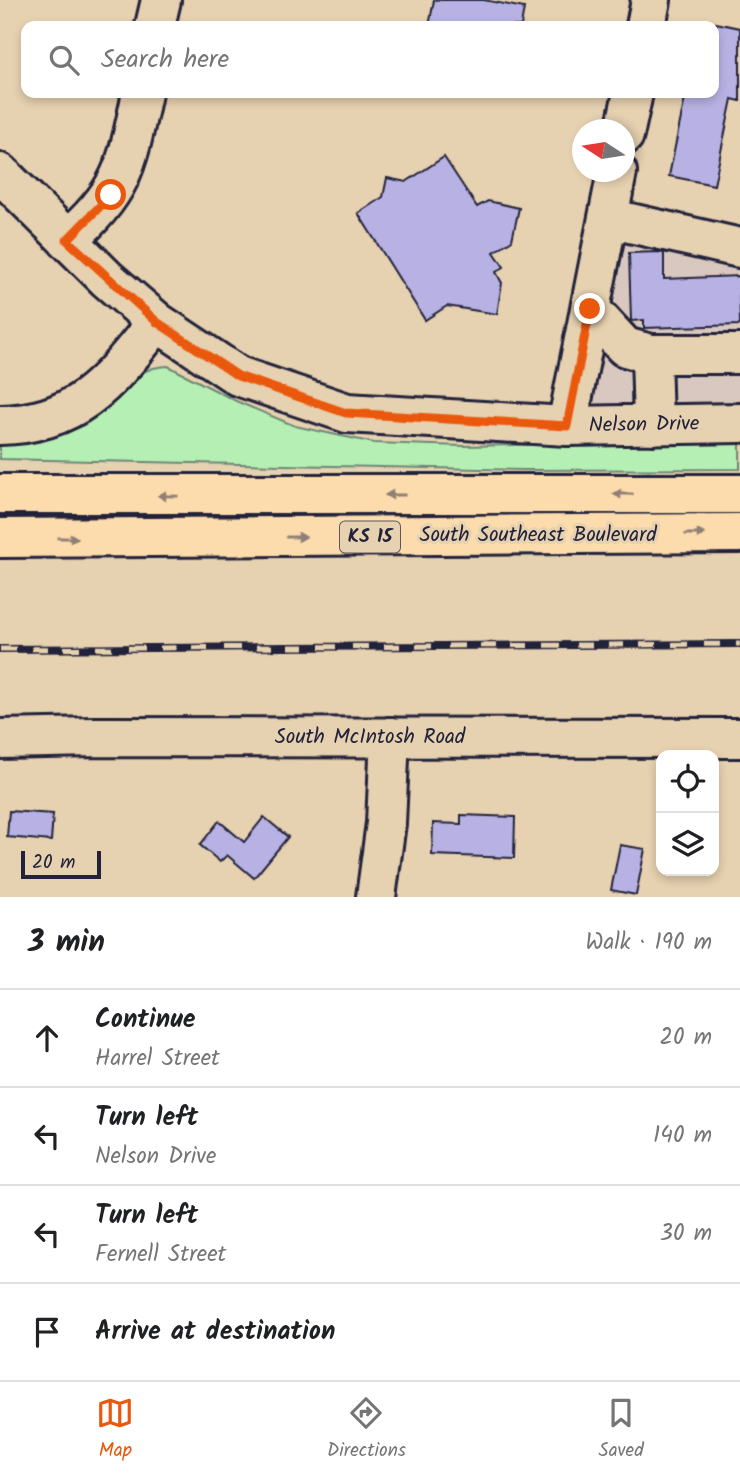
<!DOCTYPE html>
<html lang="en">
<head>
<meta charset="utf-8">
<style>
	:root { --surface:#fff; --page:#f6f6f6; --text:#202124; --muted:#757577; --line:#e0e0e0; --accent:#ea580c }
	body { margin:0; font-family:Kalam,sans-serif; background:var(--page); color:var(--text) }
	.controls { position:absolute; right:21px; bottom:21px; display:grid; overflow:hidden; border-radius:14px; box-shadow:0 4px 10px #0003 }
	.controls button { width:63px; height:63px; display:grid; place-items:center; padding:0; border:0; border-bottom:2px solid var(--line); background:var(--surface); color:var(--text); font:35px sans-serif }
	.compass { position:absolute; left:572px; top:119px; width:63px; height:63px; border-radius:50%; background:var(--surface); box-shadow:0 4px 10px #0003; rotate:282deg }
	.scale { position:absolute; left:21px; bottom:18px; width:80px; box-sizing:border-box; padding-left:7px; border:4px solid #22223b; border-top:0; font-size:19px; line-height:24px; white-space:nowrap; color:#22223b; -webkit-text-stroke:5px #e6d1b0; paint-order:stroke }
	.stop { position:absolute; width:21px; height:21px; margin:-16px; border:5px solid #ea580c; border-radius:50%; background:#fff }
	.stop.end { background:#ea580c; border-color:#fff; box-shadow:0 2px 7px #0008 }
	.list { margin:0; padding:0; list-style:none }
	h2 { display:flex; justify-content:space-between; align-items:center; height:91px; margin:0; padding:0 28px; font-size:30px }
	h2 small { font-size:23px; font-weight:400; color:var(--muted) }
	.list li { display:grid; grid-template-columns:46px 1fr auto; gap:21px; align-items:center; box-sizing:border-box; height:98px; padding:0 28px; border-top:2px solid var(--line) }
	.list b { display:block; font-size:26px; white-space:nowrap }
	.list p { margin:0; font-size:23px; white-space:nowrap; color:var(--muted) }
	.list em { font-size:23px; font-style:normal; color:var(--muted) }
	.icon { flex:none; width:38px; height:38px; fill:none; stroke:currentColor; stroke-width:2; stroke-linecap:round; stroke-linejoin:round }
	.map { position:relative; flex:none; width:740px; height:897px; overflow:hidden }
	.search { position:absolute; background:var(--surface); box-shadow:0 4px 10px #0003; left:21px; right:21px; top:21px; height:77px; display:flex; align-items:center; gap:18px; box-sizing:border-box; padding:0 24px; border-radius:14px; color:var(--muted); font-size:26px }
	.sheet { height:483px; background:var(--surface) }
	nav { display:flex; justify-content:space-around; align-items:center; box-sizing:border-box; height:98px; border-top:2px solid var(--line); background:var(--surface); font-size:19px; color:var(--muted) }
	nav a { display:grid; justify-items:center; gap:4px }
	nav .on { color:var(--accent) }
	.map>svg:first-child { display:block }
	.built { fill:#d8c8bf }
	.green { fill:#b6efb3; stroke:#6c8877; stroke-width:2 }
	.building { fill:#b7b2e3; stroke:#22223b; stroke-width:2 }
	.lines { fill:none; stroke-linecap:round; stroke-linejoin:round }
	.minor-casing { stroke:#22223b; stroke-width:44 }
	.major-casing { stroke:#22223b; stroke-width:44 }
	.minor { stroke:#e6d1b0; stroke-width:38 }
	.major { stroke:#fcdcac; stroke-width:38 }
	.rail-casing { stroke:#22223b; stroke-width:8 }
	.rail { stroke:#e6d1b0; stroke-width:5; stroke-dasharray:16; stroke-linecap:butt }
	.oneway { fill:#8f7f74 }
	.route { stroke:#ea580c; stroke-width:9 }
	.labels { text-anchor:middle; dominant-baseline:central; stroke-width:6; stroke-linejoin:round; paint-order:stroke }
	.shield { fill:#e6d1b0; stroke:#5d565e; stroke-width:2 }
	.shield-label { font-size:19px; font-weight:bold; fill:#22223b }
	.street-label { font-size:21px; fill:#22223b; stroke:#e6d1b0 }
</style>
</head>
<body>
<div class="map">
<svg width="740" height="897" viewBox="0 0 740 897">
	<rect width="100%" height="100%" fill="#e6d1b0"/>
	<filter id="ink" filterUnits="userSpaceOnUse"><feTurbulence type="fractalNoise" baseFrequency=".0143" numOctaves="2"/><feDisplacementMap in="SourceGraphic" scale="14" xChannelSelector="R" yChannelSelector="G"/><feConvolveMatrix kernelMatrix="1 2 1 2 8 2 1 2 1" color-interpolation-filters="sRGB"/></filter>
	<g filter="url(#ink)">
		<path class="built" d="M611,203l129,23v197l-173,3z"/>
		<path class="green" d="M168,366l68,35 59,25 79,17 88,3 278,-5v28l-214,1 -526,-11v-14c41,1 81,-16 112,-41 24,-19 20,-36 56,-38z"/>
		<path class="building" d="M434,0h50l40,8 -3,18h-92z
			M716,23l24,5v73l-8,-2 -18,86 -45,-9 17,-83h28z
			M444,157l33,50 11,-6 31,7 -7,32 -18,12 10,15 -8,5 6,11 -5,31 -50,-8 -22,14 -67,-107 25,-16 4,-19 19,4z
			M658,252l6,1v26l75,-3 1,49 -96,3v-8l-13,1 -2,-68z
			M9,811l44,3 -2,27 -44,-4z
			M461,815l54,2 -1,41 -82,-3 1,-32 28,1z
			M264,817l24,20 -34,41 -27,-23 -7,7 -20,-17 19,-24 25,21z
			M620,845l25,4 -9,46 -25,-5z"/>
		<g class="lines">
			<defs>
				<path id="minor" d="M155,26l6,-26
					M646,26l5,-26
					M624,135l9,-42
					M0,173l107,106 50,43 81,54 109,37 220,13 173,-3
					M608,218l132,30
					M67,240c57,-49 60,-76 75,-147
					M590,309l35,38 26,7h89
					M651,354l2,71
					M0,425c80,-1 111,-46 157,-103
					M567,426l50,-254
					M0,739l95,-2 645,1
					M376,897l10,-74 4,-86"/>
				<path id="major" d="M0,494h740
					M0,538l740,-5"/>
			</defs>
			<use href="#minor" class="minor-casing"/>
			<use href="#major" class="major-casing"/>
			<use href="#minor" class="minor"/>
			<use href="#major" class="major"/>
			<defs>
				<path id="rail" d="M0,649l740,-5"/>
			</defs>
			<use href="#rail" class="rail-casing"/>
			<use href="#rail" class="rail"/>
		</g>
		<defs><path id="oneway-solid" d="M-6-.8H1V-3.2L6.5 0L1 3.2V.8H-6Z" transform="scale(1.75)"/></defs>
		<g class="oneway">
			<use href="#oneway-solid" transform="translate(623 494) rotate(180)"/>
			<use href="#oneway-solid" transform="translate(395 495) rotate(180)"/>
			<use href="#oneway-solid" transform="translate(168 496) rotate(-179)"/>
			<use href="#oneway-solid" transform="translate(695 534)"/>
			<use href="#oneway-solid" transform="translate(296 537)"/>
			<use href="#oneway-solid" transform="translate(68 538)"/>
		</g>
	</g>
	<g class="lines" filter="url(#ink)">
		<path class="route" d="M111,195l-44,45 90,82 81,54 108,37 221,13 23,-117"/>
	</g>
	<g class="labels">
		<rect class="shield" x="340" y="521.5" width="60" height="31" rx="5"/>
		<g class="shield-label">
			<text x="370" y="537">KS 15</text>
		</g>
		<g class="street-label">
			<text transform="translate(644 425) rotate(-1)">Nelson Drive</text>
			<text x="538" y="535">South Southeast Boulevard</text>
			<text x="370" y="737">South McIntosh Road</text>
		</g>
	</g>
</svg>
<div class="controls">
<button><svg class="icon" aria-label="locate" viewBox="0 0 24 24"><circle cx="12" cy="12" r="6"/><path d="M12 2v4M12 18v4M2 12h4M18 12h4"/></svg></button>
<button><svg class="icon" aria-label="layers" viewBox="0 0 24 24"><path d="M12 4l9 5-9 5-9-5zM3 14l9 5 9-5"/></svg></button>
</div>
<svg class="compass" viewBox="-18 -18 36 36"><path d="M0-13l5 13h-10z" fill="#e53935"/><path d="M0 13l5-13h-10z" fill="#757577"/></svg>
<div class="scale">20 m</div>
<div class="stop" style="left:111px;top:195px"></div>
<div class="stop end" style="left:590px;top:309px"></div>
<div class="search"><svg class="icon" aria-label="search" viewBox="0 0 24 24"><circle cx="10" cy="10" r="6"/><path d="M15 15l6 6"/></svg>Search here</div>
</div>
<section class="sheet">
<h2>3 min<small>Walk · 190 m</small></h2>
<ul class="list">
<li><svg class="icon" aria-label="ahead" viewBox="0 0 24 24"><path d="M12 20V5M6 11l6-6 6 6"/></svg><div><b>Continue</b><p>Harrel Street</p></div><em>20 m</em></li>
<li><svg class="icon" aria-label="left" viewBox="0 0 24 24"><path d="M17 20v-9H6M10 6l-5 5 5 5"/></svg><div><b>Turn left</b><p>Nelson Drive</p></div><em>140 m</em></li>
<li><svg class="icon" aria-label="left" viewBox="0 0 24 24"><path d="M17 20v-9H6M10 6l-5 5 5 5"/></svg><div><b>Turn left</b><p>Fernell Street</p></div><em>30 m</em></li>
<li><svg class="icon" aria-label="arrive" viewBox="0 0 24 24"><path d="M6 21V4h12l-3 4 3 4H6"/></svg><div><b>Arrive at destination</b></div></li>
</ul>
</section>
<nav>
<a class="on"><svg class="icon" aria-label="map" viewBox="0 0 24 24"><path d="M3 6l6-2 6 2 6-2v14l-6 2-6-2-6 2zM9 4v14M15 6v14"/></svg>Map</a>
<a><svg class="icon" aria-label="directions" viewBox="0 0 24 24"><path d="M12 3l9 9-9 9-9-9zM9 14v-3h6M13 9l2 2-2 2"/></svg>Directions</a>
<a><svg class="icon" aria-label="saved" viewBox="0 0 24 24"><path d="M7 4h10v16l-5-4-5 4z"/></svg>Saved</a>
</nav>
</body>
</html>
